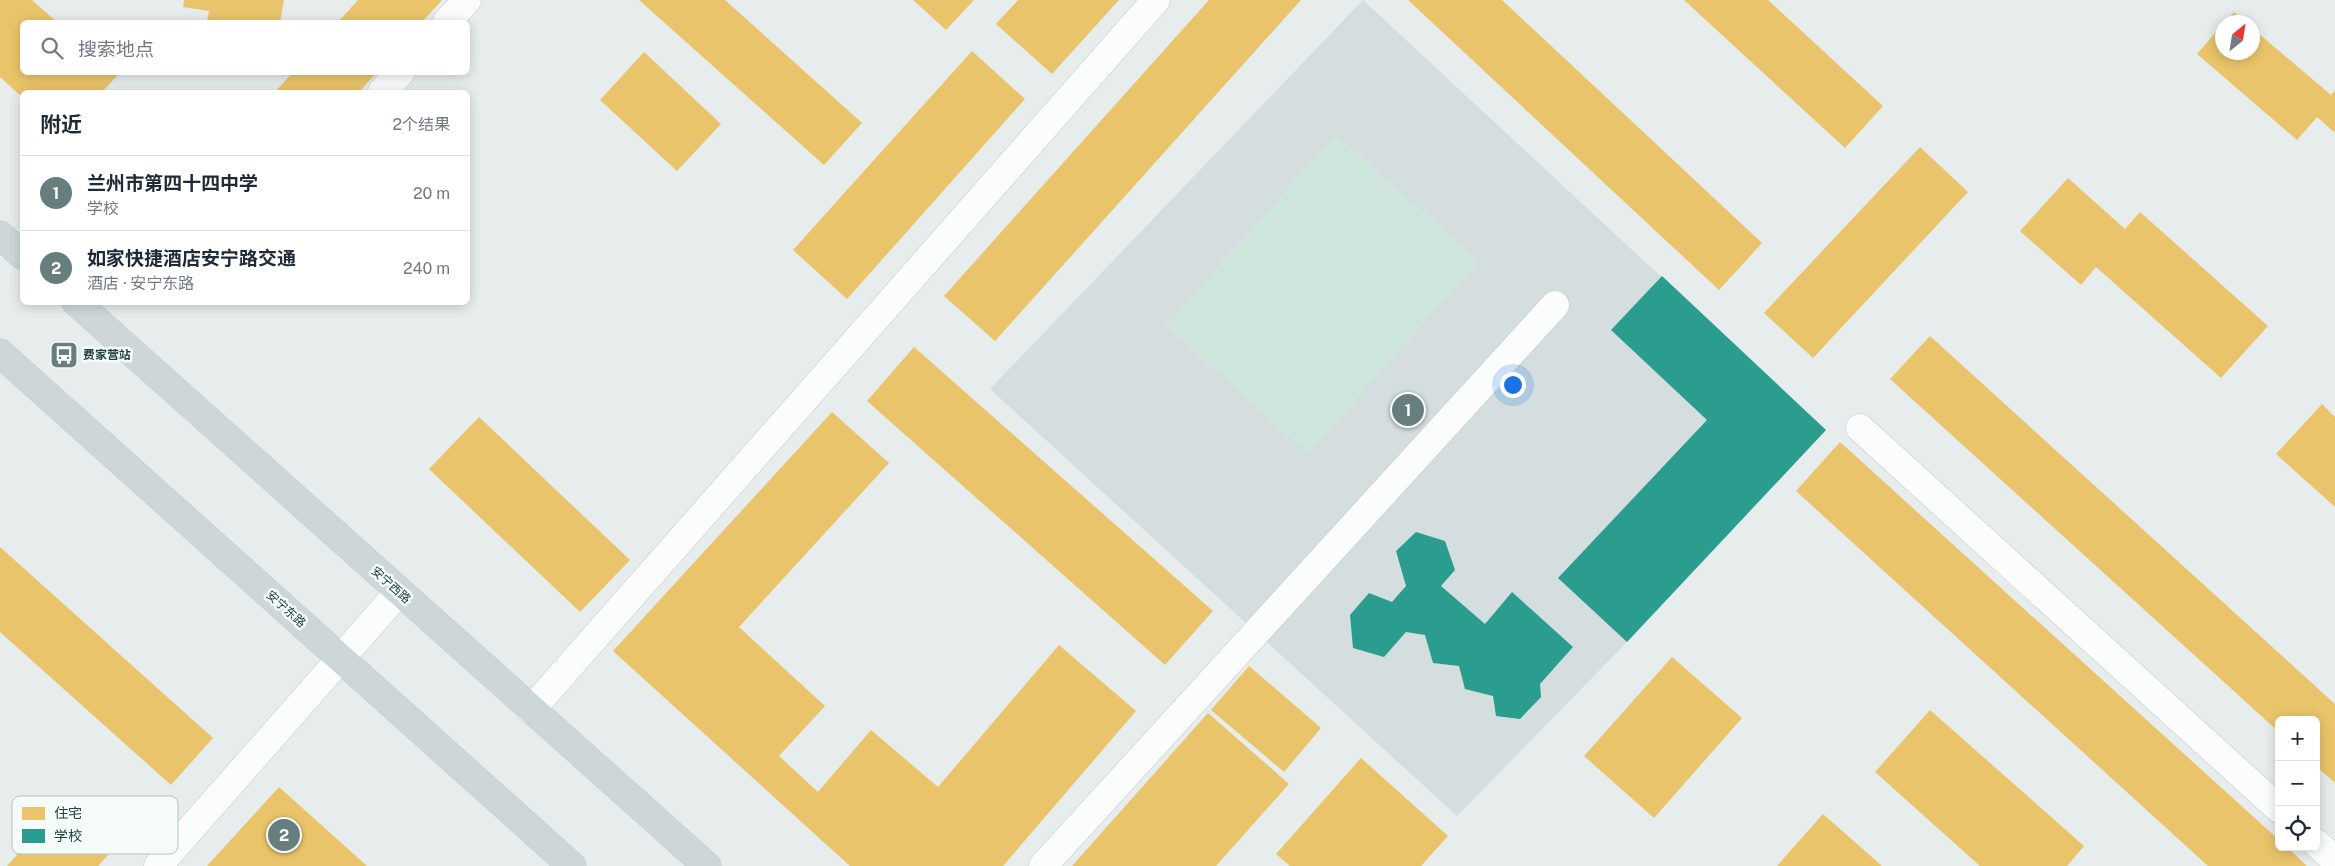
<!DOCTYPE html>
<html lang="zh">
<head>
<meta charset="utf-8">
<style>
	:root { --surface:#fff; --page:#f6f6f7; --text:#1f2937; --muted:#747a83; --line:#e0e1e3; --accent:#667e7e }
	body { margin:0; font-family:"Public Sans","Noto Sans SC",sans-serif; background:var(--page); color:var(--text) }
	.controls { position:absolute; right:15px; bottom:15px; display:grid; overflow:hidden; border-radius:8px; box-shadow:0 2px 12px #0003 }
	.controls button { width:45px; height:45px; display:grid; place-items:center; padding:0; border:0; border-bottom:1px solid var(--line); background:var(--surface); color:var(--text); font:25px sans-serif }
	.compass { position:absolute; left:2215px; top:15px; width:45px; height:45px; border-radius:50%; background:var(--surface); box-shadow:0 2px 12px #0003; rotate:30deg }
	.you { position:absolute; left:1512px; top:384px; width:18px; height:18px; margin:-12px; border:4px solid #fff; border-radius:50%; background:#1a73e8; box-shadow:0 0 0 8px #1a73e833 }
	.badge { display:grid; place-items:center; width:32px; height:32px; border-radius:50%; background:var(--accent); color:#fff; font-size:16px; font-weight:700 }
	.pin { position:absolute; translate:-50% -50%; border:2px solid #fff; box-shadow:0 1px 5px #0006 }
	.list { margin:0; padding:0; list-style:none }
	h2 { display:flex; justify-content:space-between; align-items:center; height:65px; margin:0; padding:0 20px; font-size:21px }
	h2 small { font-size:16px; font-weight:400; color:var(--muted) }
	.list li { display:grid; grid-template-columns:32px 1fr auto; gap:15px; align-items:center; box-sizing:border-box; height:75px; padding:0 20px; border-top:1px solid var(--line) }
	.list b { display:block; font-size:19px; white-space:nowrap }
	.list p { margin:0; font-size:16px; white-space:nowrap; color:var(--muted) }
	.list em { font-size:16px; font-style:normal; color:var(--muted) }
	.icon { flex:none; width:28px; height:28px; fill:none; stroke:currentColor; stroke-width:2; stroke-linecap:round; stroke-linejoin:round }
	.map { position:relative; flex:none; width:2335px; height:866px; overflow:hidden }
	.search { position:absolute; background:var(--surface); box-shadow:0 2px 12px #0003; left:20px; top:20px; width:450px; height:55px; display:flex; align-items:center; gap:12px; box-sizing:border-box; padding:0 18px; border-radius:8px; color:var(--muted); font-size:19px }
	.panel { position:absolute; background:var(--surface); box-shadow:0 2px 12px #0003; left:20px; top:90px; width:450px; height:215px; border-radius:8px }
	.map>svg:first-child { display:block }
	.built { fill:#d4dede }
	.green { fill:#cfe6dc }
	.homes { fill:#e9c46a }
	.schools { fill:#2a9d8f }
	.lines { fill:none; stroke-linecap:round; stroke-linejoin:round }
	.minor-casing { stroke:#c4c9c9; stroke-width:29 }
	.major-casing { stroke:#c1cbcb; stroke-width:29 }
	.minor { stroke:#fbfcfc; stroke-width:28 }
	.major { stroke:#ced7d7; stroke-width:28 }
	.labels { text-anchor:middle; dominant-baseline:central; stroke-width:5; stroke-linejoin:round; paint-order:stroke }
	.poi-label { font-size:12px; font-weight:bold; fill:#214242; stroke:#f5fbf9; text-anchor:start }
	.street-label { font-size:12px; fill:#214242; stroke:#f5fbf9 }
	.key { fill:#f5fbf9; stroke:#b5c4c2; stroke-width:1 }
	.key-label { font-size:14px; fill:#214242 }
</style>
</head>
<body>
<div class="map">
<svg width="2335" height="866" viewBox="0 0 2335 866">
	<rect width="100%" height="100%" fill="#e7ecec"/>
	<path class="built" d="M1363,0l463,430 -199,212 -170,174 -467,-427z"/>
	<path class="green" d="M1336,135l142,126 -170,192 -142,-127z"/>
	<path class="homes" d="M0,0h32l25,22h-35v50h91l4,4 -15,16h-80v5l-22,-20z
		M184,0h100l-4,22 -25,-2 -1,2h-47l2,-11 -26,-4z
		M358,0h84l-20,22h-84z
		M639,0h86l137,123 -38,42z
		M913,0h61l-28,30z
		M1018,0h101l-67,74 -56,-50z
		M1209,0h92l-306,341 -51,-45z
		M1408,0h94l260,243 -43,47z
		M1684,0h84l115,106 -38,42z
		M2234,12l12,10h-21z
		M2222,25v27h30v-24l79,67 4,-5v43l-18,-16 -20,23 -100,-86z
		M972,51l53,48 -178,200 -54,-49z
		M644,52l77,72 -44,47 -77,-71z
		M293,72h84l-18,20h-84z
		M1920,147l48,45 -155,166 -49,-45z
		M2068,178l57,51 15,-17 128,114 -47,52 -125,-111 -15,18 -61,-54z
		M1930,336l405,368v79l-19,-17v-46h-37v12l-389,-353z
		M914,347l299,264 -48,54 -298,-264z
		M2322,404l13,13v90l-59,-53z
		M832,412l57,51 -150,164 86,79 -46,50 39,36 53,-62 67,57 121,-142 77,66 -133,155h-153l-237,-215z
		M479,417l151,143 -50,52 -151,-143z
		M1840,442l439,398v7h8l20,19h-99l-412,-375z
		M0,547l213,191 -42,47 -171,-153z
		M1672,657l70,61 -88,100 -70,-62z
		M1249,666l72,62 -37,44 -73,-62z
		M1930,710l154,136 -17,20h-87l-105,-94z
		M1208,713l81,71 -73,82h-144z
		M1361,758l87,78 -27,30h-131l-14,-12z
		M279,787l88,79h-160z
		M58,809l51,45 -11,12h-91z
		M1823,814l59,52h-105z"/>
	<path class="schools" d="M1662,276l164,154 -199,212 -69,-64 149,-158 -96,-90z
		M1416,532l29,9 10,29 -14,16 44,38 27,-32 61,55 -33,37 1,13 -21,22 -24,-3 -3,-20 -28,-7 -6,-23 -26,-3 -8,-28 -19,-3 -22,25 -31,-9 -3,-33 19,-22 23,9 14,-16 -10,-35z"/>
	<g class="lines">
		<defs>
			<path id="minor" d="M447,22l20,-22
				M382,92l19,-20
				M1860,428l419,381
				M531,710l625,-710
				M2316,843l19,17
				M158,866l241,-274
				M1043,866l512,-561"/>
			<path id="major" d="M0,235l22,20
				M76,302l631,564
				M0,353l572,513"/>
		</defs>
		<use href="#minor" class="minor-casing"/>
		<use href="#major" class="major-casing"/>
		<use href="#minor" class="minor"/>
		<use href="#major" class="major"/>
	</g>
	<defs>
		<symbol id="bus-square" viewBox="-11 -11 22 22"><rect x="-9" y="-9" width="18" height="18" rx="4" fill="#667e7e" stroke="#f5fbf9"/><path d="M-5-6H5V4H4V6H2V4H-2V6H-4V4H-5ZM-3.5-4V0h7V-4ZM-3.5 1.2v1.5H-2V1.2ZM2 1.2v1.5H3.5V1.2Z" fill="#fff"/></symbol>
	</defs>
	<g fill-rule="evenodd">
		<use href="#bus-square" x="48" y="339" width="32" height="32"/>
	</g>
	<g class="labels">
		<g class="poi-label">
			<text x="83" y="355">费家营站</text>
		</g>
		<g class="street-label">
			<text transform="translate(391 585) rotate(42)">安宁西路</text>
			<text transform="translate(286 609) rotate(42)">安宁东路</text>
		</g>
	</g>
	<rect x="12" y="796" width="166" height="58" rx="8" class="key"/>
	<rect x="22" y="807" width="23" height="13" fill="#e9c46a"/>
	<rect x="22" y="829" width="23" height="14" fill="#2a9d8f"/>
	<g class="key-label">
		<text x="54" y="818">住宅</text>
		<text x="54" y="841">学校</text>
	</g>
</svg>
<div class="controls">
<button>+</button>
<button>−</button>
<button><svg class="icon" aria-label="locate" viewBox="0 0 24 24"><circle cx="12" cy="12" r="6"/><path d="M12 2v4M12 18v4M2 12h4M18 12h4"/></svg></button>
</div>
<svg class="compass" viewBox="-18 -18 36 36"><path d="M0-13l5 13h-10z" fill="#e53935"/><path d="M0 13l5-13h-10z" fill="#747a83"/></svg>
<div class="you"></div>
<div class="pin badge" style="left:1408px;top:410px">1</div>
<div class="pin badge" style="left:284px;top:835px">2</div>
<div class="search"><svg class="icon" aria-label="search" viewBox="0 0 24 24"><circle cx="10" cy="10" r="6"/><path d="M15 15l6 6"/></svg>搜索地点</div>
<section class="panel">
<h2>附近<small>2个结果</small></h2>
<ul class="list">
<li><span class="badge">1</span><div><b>兰州市第四十四中学</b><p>学校</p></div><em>20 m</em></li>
<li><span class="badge">2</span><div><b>如家快捷酒店安宁路交通</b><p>酒店 · 安宁东路</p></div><em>240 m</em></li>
</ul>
</section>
</div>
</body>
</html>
